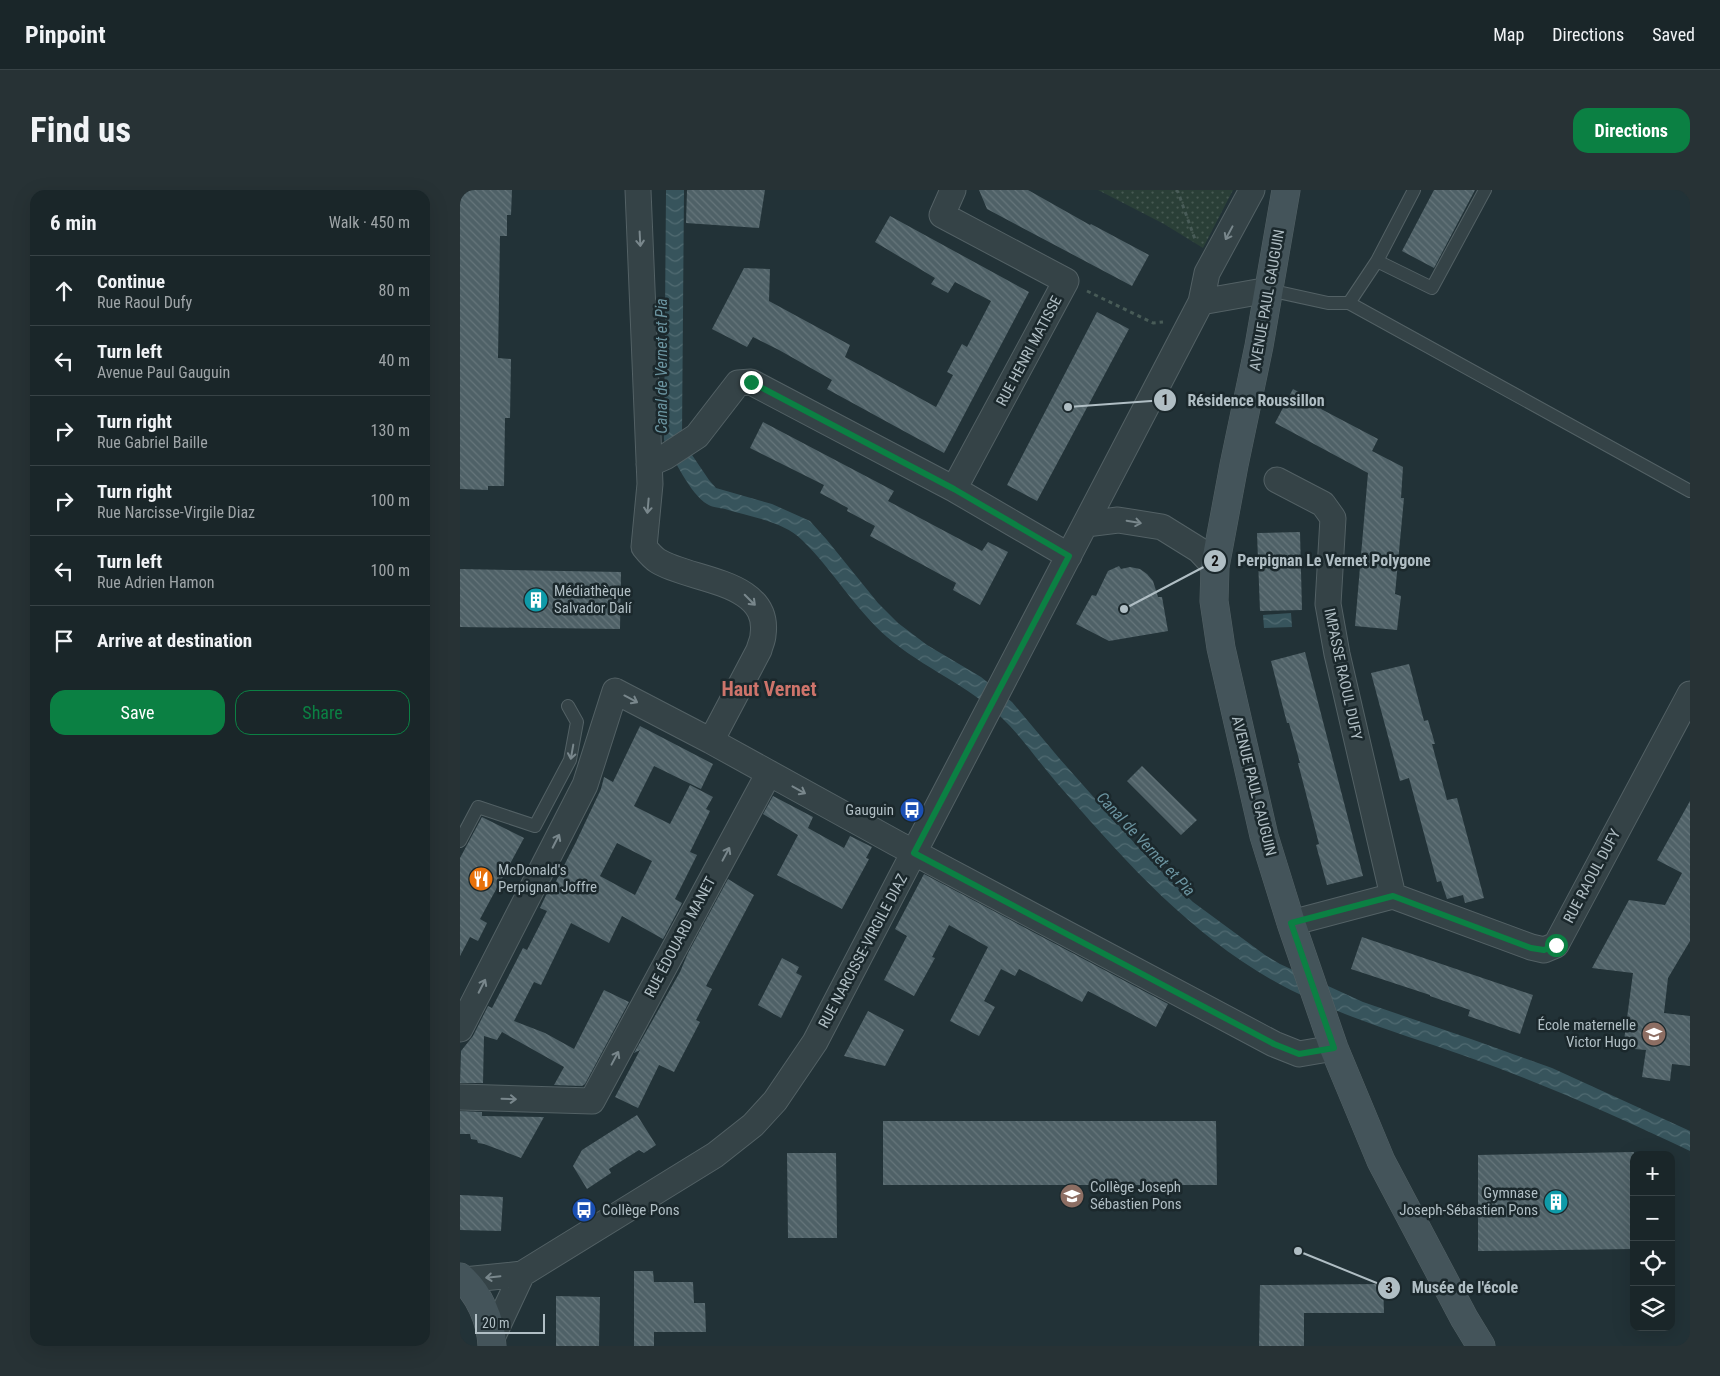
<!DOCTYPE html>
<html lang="en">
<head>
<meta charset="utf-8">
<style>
	:root { --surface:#1a2629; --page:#273235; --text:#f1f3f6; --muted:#9fa5a8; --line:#384346; --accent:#0b8043 }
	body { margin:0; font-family:"Roboto Condensed",sans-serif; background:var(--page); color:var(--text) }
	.controls { position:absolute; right:15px; bottom:15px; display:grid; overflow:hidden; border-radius:10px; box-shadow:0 5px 20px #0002 }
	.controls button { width:45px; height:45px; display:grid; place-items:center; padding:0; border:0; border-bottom:1px solid var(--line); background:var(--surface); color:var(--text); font:25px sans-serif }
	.scale { position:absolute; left:15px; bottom:12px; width:70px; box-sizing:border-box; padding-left:5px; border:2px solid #b0bec4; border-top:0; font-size:14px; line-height:18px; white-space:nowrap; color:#b0bec4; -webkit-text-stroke:4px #1b282c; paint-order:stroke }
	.stop { position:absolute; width:15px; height:15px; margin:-11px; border:4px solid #0b8043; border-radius:50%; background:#fff }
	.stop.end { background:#0b8043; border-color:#fff; box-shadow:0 1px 5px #0008 }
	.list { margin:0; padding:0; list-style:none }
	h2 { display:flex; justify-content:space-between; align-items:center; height:65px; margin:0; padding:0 20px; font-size:21px }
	h2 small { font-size:16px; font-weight:400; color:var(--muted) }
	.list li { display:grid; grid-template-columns:32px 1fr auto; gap:15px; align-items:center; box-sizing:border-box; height:70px; padding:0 20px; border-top:1px solid var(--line) }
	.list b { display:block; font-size:19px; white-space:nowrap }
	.list p { margin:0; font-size:16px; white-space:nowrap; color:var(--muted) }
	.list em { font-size:16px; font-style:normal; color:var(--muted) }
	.actions { display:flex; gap:10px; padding:15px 20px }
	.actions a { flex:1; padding:11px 0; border:1px solid var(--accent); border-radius:15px; text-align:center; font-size:18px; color:var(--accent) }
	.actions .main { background:var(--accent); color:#fff }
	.icon { flex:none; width:28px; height:28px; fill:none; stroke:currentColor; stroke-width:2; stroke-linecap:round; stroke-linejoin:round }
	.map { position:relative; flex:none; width:1230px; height:1156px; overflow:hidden; border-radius:15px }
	header { display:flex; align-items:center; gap:30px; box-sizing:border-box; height:70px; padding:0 25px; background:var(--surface); border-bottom:1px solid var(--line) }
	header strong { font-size:24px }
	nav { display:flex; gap:28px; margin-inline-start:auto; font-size:18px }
	.intro { display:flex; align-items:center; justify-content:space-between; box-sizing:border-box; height:120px; padding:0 30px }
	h1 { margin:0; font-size:35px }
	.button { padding:12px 22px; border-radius:15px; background:var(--accent); color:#fff; font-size:18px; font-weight:700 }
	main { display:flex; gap:30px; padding:0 30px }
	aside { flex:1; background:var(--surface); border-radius:15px; box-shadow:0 5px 20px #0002 }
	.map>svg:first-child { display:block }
	.grass { fill:url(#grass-dots) }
	.water { fill:url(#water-waves) }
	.building { fill:url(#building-back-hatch); fill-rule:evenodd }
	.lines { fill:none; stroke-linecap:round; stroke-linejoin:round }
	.lane-casing { stroke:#536165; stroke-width:14 }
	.street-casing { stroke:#536165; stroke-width:27 }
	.secondary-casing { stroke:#536165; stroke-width:29 }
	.path { stroke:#485b57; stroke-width:3; stroke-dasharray:4 4; stroke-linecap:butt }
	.lane { stroke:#354347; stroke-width:12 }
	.street { stroke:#354347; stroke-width:25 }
	.secondary { stroke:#44545a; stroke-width:28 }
	.oneway { stroke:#79878c }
	.route { stroke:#0b8043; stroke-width:6 }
	.labels { text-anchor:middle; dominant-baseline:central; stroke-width:5; stroke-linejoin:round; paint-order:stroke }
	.street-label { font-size:15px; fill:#b0bec4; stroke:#1b282c }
	.poi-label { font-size:15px; fill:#b0bec4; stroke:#1b282c; text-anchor:start }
	.water-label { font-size:16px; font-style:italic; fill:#6b94a0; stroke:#1b282c }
	.district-label { font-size:20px; font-weight:bold; fill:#ce746b; stroke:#1b282c }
	.leader { fill:none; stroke:#b0bec4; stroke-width:2 }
	.callout-dot { fill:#b0bec4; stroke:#1b282c; stroke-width:2 }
	.mark-label { font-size:15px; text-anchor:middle; font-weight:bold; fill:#111 }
	.callout-label { font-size:16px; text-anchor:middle; font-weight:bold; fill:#b0bec4; stroke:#1b282c; stroke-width:5; stroke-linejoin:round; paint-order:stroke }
</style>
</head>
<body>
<header>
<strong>Pinpoint</strong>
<nav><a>Map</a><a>Directions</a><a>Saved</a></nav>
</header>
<div class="intro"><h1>Find us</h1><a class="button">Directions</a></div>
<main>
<aside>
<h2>6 min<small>Walk · 450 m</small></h2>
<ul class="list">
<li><svg class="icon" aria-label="ahead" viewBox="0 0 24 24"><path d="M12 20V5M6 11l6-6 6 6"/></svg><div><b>Continue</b><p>Rue Raoul Dufy</p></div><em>80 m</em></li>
<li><svg class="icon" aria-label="left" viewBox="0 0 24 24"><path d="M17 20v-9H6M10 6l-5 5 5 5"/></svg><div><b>Turn left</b><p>Avenue Paul Gauguin</p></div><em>40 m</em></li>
<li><svg class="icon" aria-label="right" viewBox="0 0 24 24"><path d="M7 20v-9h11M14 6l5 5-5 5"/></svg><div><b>Turn right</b><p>Rue Gabriel Baille</p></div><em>130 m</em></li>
<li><svg class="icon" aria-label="right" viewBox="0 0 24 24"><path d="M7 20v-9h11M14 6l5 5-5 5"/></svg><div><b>Turn right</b><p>Rue Narcisse-Virgile Diaz</p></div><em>100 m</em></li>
<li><svg class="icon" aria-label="left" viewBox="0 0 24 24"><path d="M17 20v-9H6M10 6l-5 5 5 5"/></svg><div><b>Turn left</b><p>Rue Adrien Hamon</p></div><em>100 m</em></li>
<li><svg class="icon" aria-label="arrive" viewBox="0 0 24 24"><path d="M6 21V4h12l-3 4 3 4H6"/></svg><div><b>Arrive at destination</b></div></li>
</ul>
<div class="actions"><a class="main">Save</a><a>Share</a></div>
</aside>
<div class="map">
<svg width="1230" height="1156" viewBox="0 0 1230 1156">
	<defs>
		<pattern id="grass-dots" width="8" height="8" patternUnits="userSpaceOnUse" patternTransform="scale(1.25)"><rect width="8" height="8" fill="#2a3f37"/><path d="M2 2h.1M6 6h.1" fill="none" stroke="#465952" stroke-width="1.8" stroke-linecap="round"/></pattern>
		<pattern id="water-waves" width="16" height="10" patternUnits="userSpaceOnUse" patternTransform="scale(1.25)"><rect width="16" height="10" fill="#37545c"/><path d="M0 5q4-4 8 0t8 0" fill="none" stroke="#516b72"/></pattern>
		<pattern id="building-back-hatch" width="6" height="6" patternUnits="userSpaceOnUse" patternTransform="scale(1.25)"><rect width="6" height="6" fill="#4f6167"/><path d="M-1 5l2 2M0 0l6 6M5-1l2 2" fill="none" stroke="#66767b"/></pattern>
	</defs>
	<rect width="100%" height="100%" fill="#223237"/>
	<path class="grass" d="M638,0h135l-30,58 -39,-24z"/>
	<path class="water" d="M206,0h18l-2,246 8,16 19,28 7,8 56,16 38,17 17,19 51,63 20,20 29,22 54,32 31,25 47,56 78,88 27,28 29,28 72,53 15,9 83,38 108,37 81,29 138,63v20c-74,-35 -148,-68 -225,-95 -71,-25 -144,-45 -208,-85 -81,-51 -139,-118 -201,-189 -18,-21 -34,-45 -54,-64 -34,-33 -79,-50 -115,-81 -33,-29 -54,-67 -85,-97 -19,-19 -52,-23 -77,-31 -5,-1 -14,-2 -18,-5 -16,-9 -35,-48 -43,-64z
		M831,423l1,14 -28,1 -1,-13z"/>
	<path class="building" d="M0,0h52l-1,25h-4v21h-7l-2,122 13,1 -1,59h-5l-1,68h-16v4l-28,-1z
		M227,0h78l-6,38 -73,-5z
		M519,0h49l62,35 1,-1 58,31 -17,31 -145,-77z
		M974,0h41l-41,78 -32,-17z
		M430,26l139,76 -85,161 -117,-64 5,-9 -53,-30 -26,-13 -6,10 -35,-18 32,-61 26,1 -1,32 81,44 -5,12 91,50 17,-32 -6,-3 15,-28 5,3 24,-46 -36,-19 -7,11 -17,-9 4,-6 -60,-36z
		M637,122l32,17 -92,172 -30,-16z
		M833,199l30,16 -2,4 57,30 -6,12 31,16 -2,31h3l-9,96 6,2 -4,34 -42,-4 13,-153 -93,-50z
		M303,232l131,69 -6,10 94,50 6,-9 20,10 -28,53 -27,-15 3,-7 -86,-47 5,-10 -28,-15 1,-3 -28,-15 4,-8 -74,-37z
		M840,342l2,78 -42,1 -3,-78z
		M659,376l2,3 9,-2 10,2 7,5 6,7 5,16h4l6,34 -59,10 -33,-17 16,-29 4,1 12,-25z
		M0,379l161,3 -1,57 -160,-2z
		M845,462l58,224 -36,9 -11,-40 3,-1 -21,-81h2l-11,-40h-2l-16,-62z
		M949,474l15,57 4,-1 7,24h-3l15,56 10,-2 27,100 -19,5 -2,-8 -16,4 -6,-18 -4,1 -28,-104 -9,3 -29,-108z
		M180,536l73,38 -12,25 -47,-23 -20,40 36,18 20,-39 23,12 -7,12 4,2 -20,41 7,3 -22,44 7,4 -19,36 -41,-23 -13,27 -38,-20 -30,62 -7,-3 -20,39 31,12 29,16 30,-59 25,12 -44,82 -3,2 -28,-1 10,-18 -62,-35 -5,8 -13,-4 -1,47h-23l1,-32 12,-15 15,-30 4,2 31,-60 4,2 20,-39 -7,-3 7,-15h3l26,-51 25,-53 3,-12 9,5zM157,653l35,18 -17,34 -35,-19z
		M682,576l55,54 -16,15 -54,-54z
		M313,606l40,21 -5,11 36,20 6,-12 22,11 -6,11 3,1 -27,50 -65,-34 21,-40 -35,-21z
		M1230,611v140l-22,37 -4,35 26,3v50l-18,-2 -2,17 -28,-4 4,-27 -23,-2 10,-75 -41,-5 37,-68 36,5 17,-32 -25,-13z
		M22,627l42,21 -44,81 7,4 -9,18 -8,-4 -10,19v-98z
		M464,684l244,130 -12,23 -68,-36 -6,11 -63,-33 -4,7 -14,-7 -17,32 11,6 -16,29 -29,-15 38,-74 -39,-22 -17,32 3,1 -21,38 -30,-16 23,-44 -12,-7z
		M268,689l26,16 -48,91 6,3 -16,31 4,2 -26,50 -15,-7 -21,43 -23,-11 25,-47 -6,3 46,-81 8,-19z
		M902,747l171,58 -13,39 -52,-18 2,-6 -40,-14v-1l-79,-26z
		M322,768l17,9 -3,6 6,3 -21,42 -23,-13z
		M408,821l36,19 -19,36 -41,-10z
		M0,921l22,1v4l62,1 -23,41 -37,-14 -6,-1 -1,-3 -6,-1 -1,-5h-10z
		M177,925l19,30 -12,8 -5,-3 -30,19 2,4 -24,16 -14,-23 9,-16z
		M423,931h333l1,64h-334z
		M1174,962v97l-156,2v-96z
		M327,963h49l1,85h-49z
		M0,1005l43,2 -2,34 -41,-1z
		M174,1081h19l1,11h39l1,21h11l1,29h-52v14h-20z
		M923,1094l1,29h-80v33h-45l1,-61z
		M96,1106l44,1 -1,49h-43z"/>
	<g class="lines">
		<defs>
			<path id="lane" d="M917,71l55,27 53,-98
				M809,100l59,13h21l341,188
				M889,113l28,-42 37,-71
				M0,651l18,-34 57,19 35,-66 7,-38 -9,-16"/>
			<path id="street" d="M178,0l12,294 -6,63c4,5 9,11 14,14 32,20 113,19 105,74 0,5 -3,10 -4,15l-48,91
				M493,0l-11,25 124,66 -112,208
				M741,112l68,-12
				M189,274l16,-7 32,-21 41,-53 13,-1 203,107 115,67
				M817,290l46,24 10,14 -5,86 9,50 56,242
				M626,334l32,-4 44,7 37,23 16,17
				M831,733l102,-27 138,51 13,3 12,-5 134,-251
				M0,839l125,-244 30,-94 96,50 185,102 378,201 25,10 35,-6
				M0,907l132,4 177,-328
				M4,1090l58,-6 193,-119 38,-30 22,-24 40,-59 386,-740 6,-29 45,-83
				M32,1148l30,-64"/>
			<path id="secondary" d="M826,0l-27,156 -25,119 -19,102 -1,34 7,47 43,188 27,87 43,125 47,113 83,157 17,28
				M0,1087c19,16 31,44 32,69"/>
		</defs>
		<use href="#lane" class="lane-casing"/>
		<use href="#street" class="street-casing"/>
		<use href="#secondary" class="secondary-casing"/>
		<path class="path" d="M716,0l2,2 18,50
			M627,101l66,32 10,-1"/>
		<use href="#lane" class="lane"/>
		<use href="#street" class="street"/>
		<use href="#secondary" class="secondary"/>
	</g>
	<defs><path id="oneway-shaft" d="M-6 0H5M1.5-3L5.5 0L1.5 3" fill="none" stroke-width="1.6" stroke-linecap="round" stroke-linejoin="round" transform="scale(1.25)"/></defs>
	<g class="oneway">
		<use href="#oneway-shaft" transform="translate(769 43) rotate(118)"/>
		<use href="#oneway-shaft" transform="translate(180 49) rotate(87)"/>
		<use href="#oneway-shaft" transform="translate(188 316) rotate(95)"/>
		<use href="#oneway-shaft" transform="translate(674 332) rotate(10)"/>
		<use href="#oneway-shaft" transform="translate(290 410) rotate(45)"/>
		<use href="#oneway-shaft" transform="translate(171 509) rotate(28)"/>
		<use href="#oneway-shaft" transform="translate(112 562) rotate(100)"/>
		<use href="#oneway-shaft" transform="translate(339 600) rotate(29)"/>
		<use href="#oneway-shaft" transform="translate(96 651) rotate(-63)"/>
		<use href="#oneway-shaft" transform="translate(266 664) rotate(-62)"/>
		<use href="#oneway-shaft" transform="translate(22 796) rotate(-63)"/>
		<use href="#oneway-shaft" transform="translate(155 868) rotate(-62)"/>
		<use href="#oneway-shaft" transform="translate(49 909) rotate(2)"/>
		<use href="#oneway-shaft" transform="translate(33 1087) rotate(174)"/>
	</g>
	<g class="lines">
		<path class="route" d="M291,192l203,107 115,67 -155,297 360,191 25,10 35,-6 -43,-125 102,-27 138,52 13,2 12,-5"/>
	</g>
	<defs>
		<symbol id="building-disc" viewBox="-11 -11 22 22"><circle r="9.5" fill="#0f9aa8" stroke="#1b282c"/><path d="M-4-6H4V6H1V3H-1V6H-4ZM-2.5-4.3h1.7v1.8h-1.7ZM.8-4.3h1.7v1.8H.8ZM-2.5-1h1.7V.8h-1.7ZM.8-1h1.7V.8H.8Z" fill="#fff"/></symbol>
		<symbol id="bus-disc" viewBox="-11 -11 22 22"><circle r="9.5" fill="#1a4fb4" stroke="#1b282c"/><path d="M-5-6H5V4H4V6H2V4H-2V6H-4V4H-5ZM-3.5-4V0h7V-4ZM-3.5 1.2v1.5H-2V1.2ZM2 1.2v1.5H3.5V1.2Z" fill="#fff"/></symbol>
		<symbol id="restaurant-disc" viewBox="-11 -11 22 22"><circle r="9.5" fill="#e8710a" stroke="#1b282c"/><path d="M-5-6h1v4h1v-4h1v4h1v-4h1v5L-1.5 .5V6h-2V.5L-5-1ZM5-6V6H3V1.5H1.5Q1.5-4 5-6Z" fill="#fff"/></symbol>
		<symbol id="school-disc" viewBox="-11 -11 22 22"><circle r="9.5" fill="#8d6e63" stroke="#1b282c"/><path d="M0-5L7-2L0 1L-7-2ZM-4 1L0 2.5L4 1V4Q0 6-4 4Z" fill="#fff"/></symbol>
	</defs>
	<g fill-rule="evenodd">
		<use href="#building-disc" x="62" y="396" width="28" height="28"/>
		<use href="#bus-disc" x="438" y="606" width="28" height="28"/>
		<use href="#restaurant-disc" x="7" y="675" width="28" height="28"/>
		<use href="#school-disc" x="1180" y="830" width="28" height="28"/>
		<use href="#school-disc" x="598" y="992" width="28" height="28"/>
		<use href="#building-disc" x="1082" y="998" width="28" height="28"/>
		<use href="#bus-disc" x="110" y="1006" width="28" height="28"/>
	</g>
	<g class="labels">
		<g class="street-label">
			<text transform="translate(807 110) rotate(-80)">AVENUE PAUL GAUGUIN</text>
			<text transform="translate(569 161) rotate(-62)">RUE HENRI MATISSE</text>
			<text transform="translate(883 484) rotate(78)">IMPASSE RAOUL DUFY</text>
			<text transform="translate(794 596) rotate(76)">AVENUE PAUL GAUGUIN</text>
			<text transform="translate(1132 686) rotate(-62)">RUE RAOUL DUFY</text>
			<text transform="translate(220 747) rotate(-62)">RUE ÉDOUARD MANET</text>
			<text transform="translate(403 761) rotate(-62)">RUE NARCISSE-VIRGILE DIAZ</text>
		</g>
		<g class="poi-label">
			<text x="94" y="401">Médiathèque<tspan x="94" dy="17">Salvador Dalí</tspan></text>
			<text x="434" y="620" text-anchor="end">Gauguin</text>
			<text x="38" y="680">McDonald's<tspan x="38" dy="17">Perpignan Joffre</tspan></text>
			<text x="1176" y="835" text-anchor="end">École maternelle<tspan x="1176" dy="17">Victor Hugo</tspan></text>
			<text x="630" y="997">Collège Joseph<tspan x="630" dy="17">Sébastien Pons</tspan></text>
			<text x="1078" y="1003" text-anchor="end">Gymnase<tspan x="1078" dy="17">Joseph-Sébastien Pons</tspan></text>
			<text x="142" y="1020">Collège Pons</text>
		</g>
		<g class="water-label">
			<text transform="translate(201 176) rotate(-90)">Canal de Vernet et Pia</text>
			<text transform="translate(686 654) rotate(47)">Canal de Vernet et Pia</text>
		</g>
		<g class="district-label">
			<text x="309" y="499">Haut Vernet</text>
		</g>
	</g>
	<path class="leader" d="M608 217L705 210M664 419L755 371M838 1061L929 1098"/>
	<g class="callout-dot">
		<circle cx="608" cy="217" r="5"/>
		<circle cx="664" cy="419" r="5"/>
		<circle cx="838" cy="1061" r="5"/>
		<circle cx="705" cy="210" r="12"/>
		<circle cx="755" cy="371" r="12"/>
		<circle cx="929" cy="1098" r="12"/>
	</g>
	<g class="mark-label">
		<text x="705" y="215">1</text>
		<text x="755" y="376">2</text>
		<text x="929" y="1103">3</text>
	</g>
	<g class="callout-label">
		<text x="796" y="216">Résidence Roussillon</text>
		<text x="874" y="376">Perpignan Le Vernet Polygone</text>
		<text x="1005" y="1103">Musée de l'école</text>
	</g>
</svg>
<div class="controls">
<button>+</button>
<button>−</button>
<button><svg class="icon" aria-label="locate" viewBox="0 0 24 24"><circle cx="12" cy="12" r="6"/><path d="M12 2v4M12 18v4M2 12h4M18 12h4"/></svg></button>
<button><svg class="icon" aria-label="layers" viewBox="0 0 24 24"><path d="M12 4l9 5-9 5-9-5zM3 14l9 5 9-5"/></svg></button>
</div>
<div class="scale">20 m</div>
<div class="stop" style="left:1096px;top:755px"></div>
<div class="stop end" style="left:291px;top:192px"></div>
</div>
</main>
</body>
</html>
